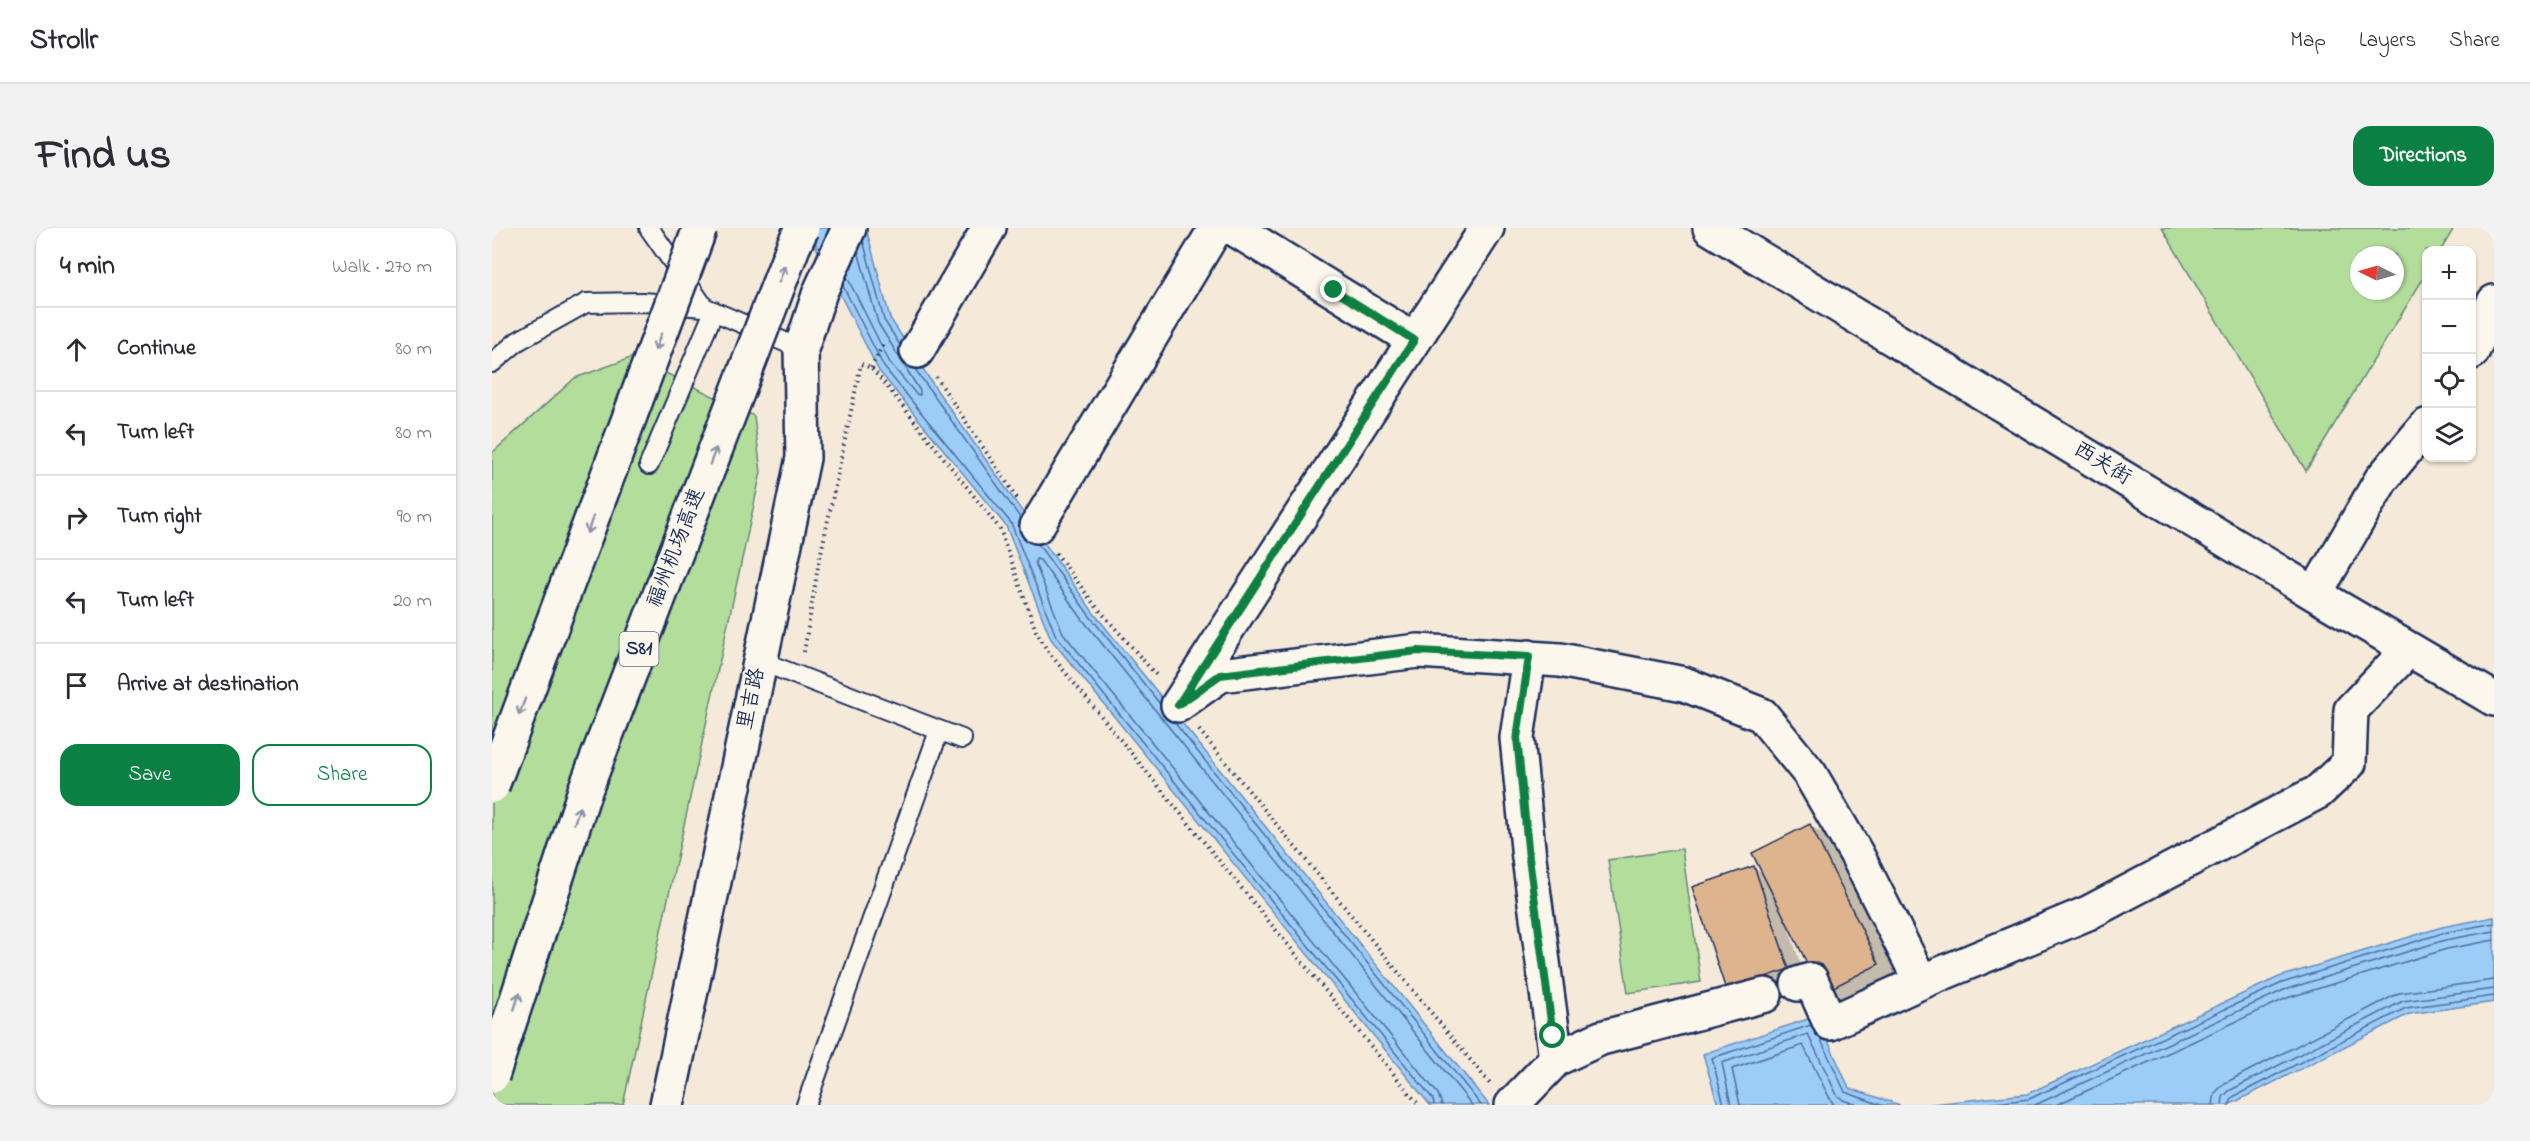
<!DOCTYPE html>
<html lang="en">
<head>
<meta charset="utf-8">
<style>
	:root { --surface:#fff; --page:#f2f2f3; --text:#2b2b33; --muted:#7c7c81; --line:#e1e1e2; --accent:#0b8043 }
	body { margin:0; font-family:"Indie Flower","LXGW WenKai TC",sans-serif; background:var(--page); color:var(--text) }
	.controls { position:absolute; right:18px; top:18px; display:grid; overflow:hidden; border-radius:12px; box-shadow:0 2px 4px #0004 }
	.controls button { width:54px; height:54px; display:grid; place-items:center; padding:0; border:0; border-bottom:2px solid var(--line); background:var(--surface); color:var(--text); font:30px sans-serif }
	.compass { position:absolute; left:1858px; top:18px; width:54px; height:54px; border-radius:50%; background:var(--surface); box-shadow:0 2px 4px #0004; rotate:275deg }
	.stop { position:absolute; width:18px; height:18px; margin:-14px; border:4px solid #0b8043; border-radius:50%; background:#fff }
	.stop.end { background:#0b8043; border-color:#fff; box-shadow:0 2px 6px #0008 }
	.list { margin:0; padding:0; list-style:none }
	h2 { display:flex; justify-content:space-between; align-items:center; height:78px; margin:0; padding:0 24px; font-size:26px }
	h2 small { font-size:20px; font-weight:400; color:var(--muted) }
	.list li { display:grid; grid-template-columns:39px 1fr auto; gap:18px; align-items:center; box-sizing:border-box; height:84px; padding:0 24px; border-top:2px solid var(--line) }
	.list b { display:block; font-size:22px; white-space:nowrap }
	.list em { font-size:20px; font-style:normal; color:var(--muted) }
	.actions { display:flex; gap:12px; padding:18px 24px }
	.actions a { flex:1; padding:14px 0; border:2px solid var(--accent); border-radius:18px; text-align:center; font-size:21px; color:var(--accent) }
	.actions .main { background:var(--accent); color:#fff }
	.icon { flex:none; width:33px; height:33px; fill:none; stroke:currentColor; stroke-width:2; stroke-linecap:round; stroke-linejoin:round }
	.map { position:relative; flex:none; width:2002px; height:877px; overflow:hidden; border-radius:18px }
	header { display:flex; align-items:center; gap:36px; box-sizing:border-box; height:84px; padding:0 30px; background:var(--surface); border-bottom:2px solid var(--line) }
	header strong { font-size:28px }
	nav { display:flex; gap:33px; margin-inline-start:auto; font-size:21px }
	.intro { display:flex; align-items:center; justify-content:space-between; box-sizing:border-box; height:144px; padding:0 36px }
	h1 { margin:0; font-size:42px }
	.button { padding:15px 27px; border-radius:18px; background:var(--accent); color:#fff; font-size:21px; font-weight:700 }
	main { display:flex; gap:36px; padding:0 36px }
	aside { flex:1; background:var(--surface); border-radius:18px; box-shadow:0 2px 4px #0004 }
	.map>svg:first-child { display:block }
	.green { fill:#b3dd9a; stroke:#67867c; stroke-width:1.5; fill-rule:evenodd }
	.water { fill:#9cccf8; stroke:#688dba; stroke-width:1.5 }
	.shadow { fill:#0003 }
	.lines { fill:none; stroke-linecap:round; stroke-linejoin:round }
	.shore { stroke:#4f6e9c; stroke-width:1.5 }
	.building { fill:#ddb48e; stroke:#1b2f5e; stroke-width:1.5 }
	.service-casing { stroke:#1b2f5e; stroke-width:22 }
	.minor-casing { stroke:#1b2f5e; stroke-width:38 }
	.path { stroke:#1b2f5e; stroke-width:4; stroke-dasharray:1.5 4.5; stroke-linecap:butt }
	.service { stroke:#fbf7ec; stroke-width:18 }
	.minor { stroke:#fbf7ec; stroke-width:33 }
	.motorway-bridge-casing { stroke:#1b2f5e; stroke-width:38; stroke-linecap:butt }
	.motorway-bridge { stroke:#fbf7ec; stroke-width:33 }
	.oneway { stroke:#8b93a5 }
	.route { stroke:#0b8043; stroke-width:8 }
	.labels { text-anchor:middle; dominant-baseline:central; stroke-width:4.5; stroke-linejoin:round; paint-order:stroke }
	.shield { fill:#fbf7ec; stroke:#5e6b89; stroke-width:1.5 }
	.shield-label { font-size:20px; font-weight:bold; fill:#1b2f5e }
	.street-label { font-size:21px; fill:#1b2f5e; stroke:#fbf7ec }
</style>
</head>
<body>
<header>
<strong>Strollr</strong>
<nav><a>Map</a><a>Layers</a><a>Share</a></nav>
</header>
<div class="intro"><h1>Find us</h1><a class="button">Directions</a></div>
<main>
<aside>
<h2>4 min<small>Walk · 270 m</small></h2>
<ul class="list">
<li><svg class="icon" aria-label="ahead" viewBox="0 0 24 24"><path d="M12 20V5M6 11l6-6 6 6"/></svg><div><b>Continue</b></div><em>80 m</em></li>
<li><svg class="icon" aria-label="left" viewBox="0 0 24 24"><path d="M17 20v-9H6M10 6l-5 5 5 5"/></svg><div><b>Turn left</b></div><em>80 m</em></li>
<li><svg class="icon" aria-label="right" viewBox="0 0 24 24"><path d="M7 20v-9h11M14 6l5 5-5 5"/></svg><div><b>Turn right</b></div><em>90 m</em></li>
<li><svg class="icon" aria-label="left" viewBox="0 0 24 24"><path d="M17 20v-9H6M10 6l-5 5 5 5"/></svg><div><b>Turn left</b></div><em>20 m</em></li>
<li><svg class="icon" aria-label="arrive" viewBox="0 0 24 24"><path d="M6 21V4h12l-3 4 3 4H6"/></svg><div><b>Arrive at destination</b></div></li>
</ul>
<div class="actions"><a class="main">Save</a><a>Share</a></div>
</aside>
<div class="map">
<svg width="2002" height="877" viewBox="0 0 2002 877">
	<rect width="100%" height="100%" fill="#f5ead9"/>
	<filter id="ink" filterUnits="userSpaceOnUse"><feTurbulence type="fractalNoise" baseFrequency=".0167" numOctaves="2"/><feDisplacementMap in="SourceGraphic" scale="12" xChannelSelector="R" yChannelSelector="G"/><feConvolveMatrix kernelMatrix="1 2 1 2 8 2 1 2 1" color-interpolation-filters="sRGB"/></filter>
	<g filter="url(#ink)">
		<path class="green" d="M1670,0h292l-13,22h-15v24l-120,197zM1867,27h36v36h-36z
			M141,129l121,59 7,56 -138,633h-131v-652l83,-75z
			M1190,621l19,133 -73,11 -20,-133z"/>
		<path class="water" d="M320,0h54l24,90 46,71 157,223 396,493h-59l-379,-466 -45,-113 -127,-155 -62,-122z
			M2002,689v85l-85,12 -180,91h-307l105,-11 252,-117 163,-50z
			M1325,788l32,72 51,17h-182l-15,-51z"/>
		<path class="shadow" d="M1318,598l18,10 68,139 -55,27 -18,-10 -34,-69 -2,1 19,55 -61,20 9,-131 10,6z"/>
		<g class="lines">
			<path class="shore" d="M371,12l21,80 16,25
				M355,49l43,86 26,31 4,1v-4l-42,-68 -20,-72
				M351,58l41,81 127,156 45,113 377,463 1,6
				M423,141l106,150
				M546,316l51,71 71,89
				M682,494l307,383
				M1328,810l25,54 36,13
				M950,877l-4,-11 -375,-461 -28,-70 1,-4 4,1 43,60 389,485
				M1232,877l-12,-47 99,-33
				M1239,877l-9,-42 86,-29 29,61 6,5 15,5
				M1248,877l-8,-36 71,-24 26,52 5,8
				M1486,877l51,-6 253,-116 161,-50 51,-10
				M1543,877l249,-115 161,-50 49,-9
				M1564,877l231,-107 160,-49 47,-9
				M1721,877l2,-12 10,-10 174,-90 95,-13
				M1730,877l1,-8 6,-6 174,-90 91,-12
				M1737,877l4,-8 173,-89 88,-12"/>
		</g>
		<path class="building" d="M1318,596l69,140 -57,29 -70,-140z
			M1262,638l35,103 -63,21 -34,-103z"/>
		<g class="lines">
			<defs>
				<path id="service" d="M157,0l55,79 97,42
					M0,135l26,-22 68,-38 57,-1 61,5
					M157,237l65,-154
					M268,433l202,78
					M314,877l133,-374"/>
				<path id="minor" d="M741,0l181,112
					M995,0l-309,477 42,-30 198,-24 142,9 124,24 78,31 48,59 47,81 64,127 167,-69 230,-121 31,-29 2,-53 57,-60
					M1218,0l605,366 179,105
					M425,123l72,-123
					M1980,124l22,-50
					M545,298l179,-298
					M1823,366l66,-114 45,-54
					M1037,429l-12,81 12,120 27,201
					M1306,756l13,-4 19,43 91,-41
					M175,877l136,-647 -2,-109 19,-57 29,-64
					M1020,877l44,-46 45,-21 164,-43"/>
			</defs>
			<use href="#service" class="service-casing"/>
			<use href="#minor" class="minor-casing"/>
			<path class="path" d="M379,140l13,-26
				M444,149l81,121
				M564,325l38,51 64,73
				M312,424l14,-85 43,-203 10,4 15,17 114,144 36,102 11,19 372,455
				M707,502l291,354"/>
			<use href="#service" class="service"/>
			<use href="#minor" class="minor"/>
			<defs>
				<path id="motorway-bridge" d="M0,558l208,-558
					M0,848l92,-283 209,-546 9,-19"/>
			</defs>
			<use href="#motorway-bridge" class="motorway-bridge-casing"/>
			<use href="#motorway-bridge" class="motorway-bridge"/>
		</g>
		<defs><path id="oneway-shaft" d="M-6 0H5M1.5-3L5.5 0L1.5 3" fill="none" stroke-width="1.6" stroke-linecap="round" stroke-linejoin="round" transform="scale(1.5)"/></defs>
		<g class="oneway">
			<use href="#oneway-shaft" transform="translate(290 46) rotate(-69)"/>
			<use href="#oneway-shaft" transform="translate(166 114) rotate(110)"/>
			<use href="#oneway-shaft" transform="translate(221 228) rotate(-69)"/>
			<use href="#oneway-shaft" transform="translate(98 297) rotate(110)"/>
			<use href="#oneway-shaft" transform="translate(30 479) rotate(110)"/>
			<use href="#oneway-shaft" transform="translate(85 587) rotate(-72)"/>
			<use href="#oneway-shaft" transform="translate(25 773) rotate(-72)"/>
		</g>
	</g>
	<g class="lines" filter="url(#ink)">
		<path class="route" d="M842,62l80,50 -236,365 42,-30 198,-24 111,6 -12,81 12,120 24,178"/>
	</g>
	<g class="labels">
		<rect class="shield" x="127.5" y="404" width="39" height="34" rx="4.5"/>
		<g class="shield-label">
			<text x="147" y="421">S81</text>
		</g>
		<g class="street-label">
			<text transform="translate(1610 236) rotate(31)">西关街</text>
			<text transform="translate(185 320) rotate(-69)">福州机场高速</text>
			<text transform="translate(260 471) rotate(-78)">里吉路</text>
		</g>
	</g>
</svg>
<div class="controls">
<button>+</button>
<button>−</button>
<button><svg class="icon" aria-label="locate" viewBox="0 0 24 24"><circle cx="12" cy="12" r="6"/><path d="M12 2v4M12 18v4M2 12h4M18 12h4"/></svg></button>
<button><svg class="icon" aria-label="layers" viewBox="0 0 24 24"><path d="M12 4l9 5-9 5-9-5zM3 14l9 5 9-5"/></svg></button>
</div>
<svg class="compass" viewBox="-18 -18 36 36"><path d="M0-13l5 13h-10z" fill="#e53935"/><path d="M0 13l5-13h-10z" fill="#7c7c81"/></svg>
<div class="stop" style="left:1061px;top:808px"></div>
<div class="stop end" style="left:842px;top:62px"></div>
</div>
</main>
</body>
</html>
